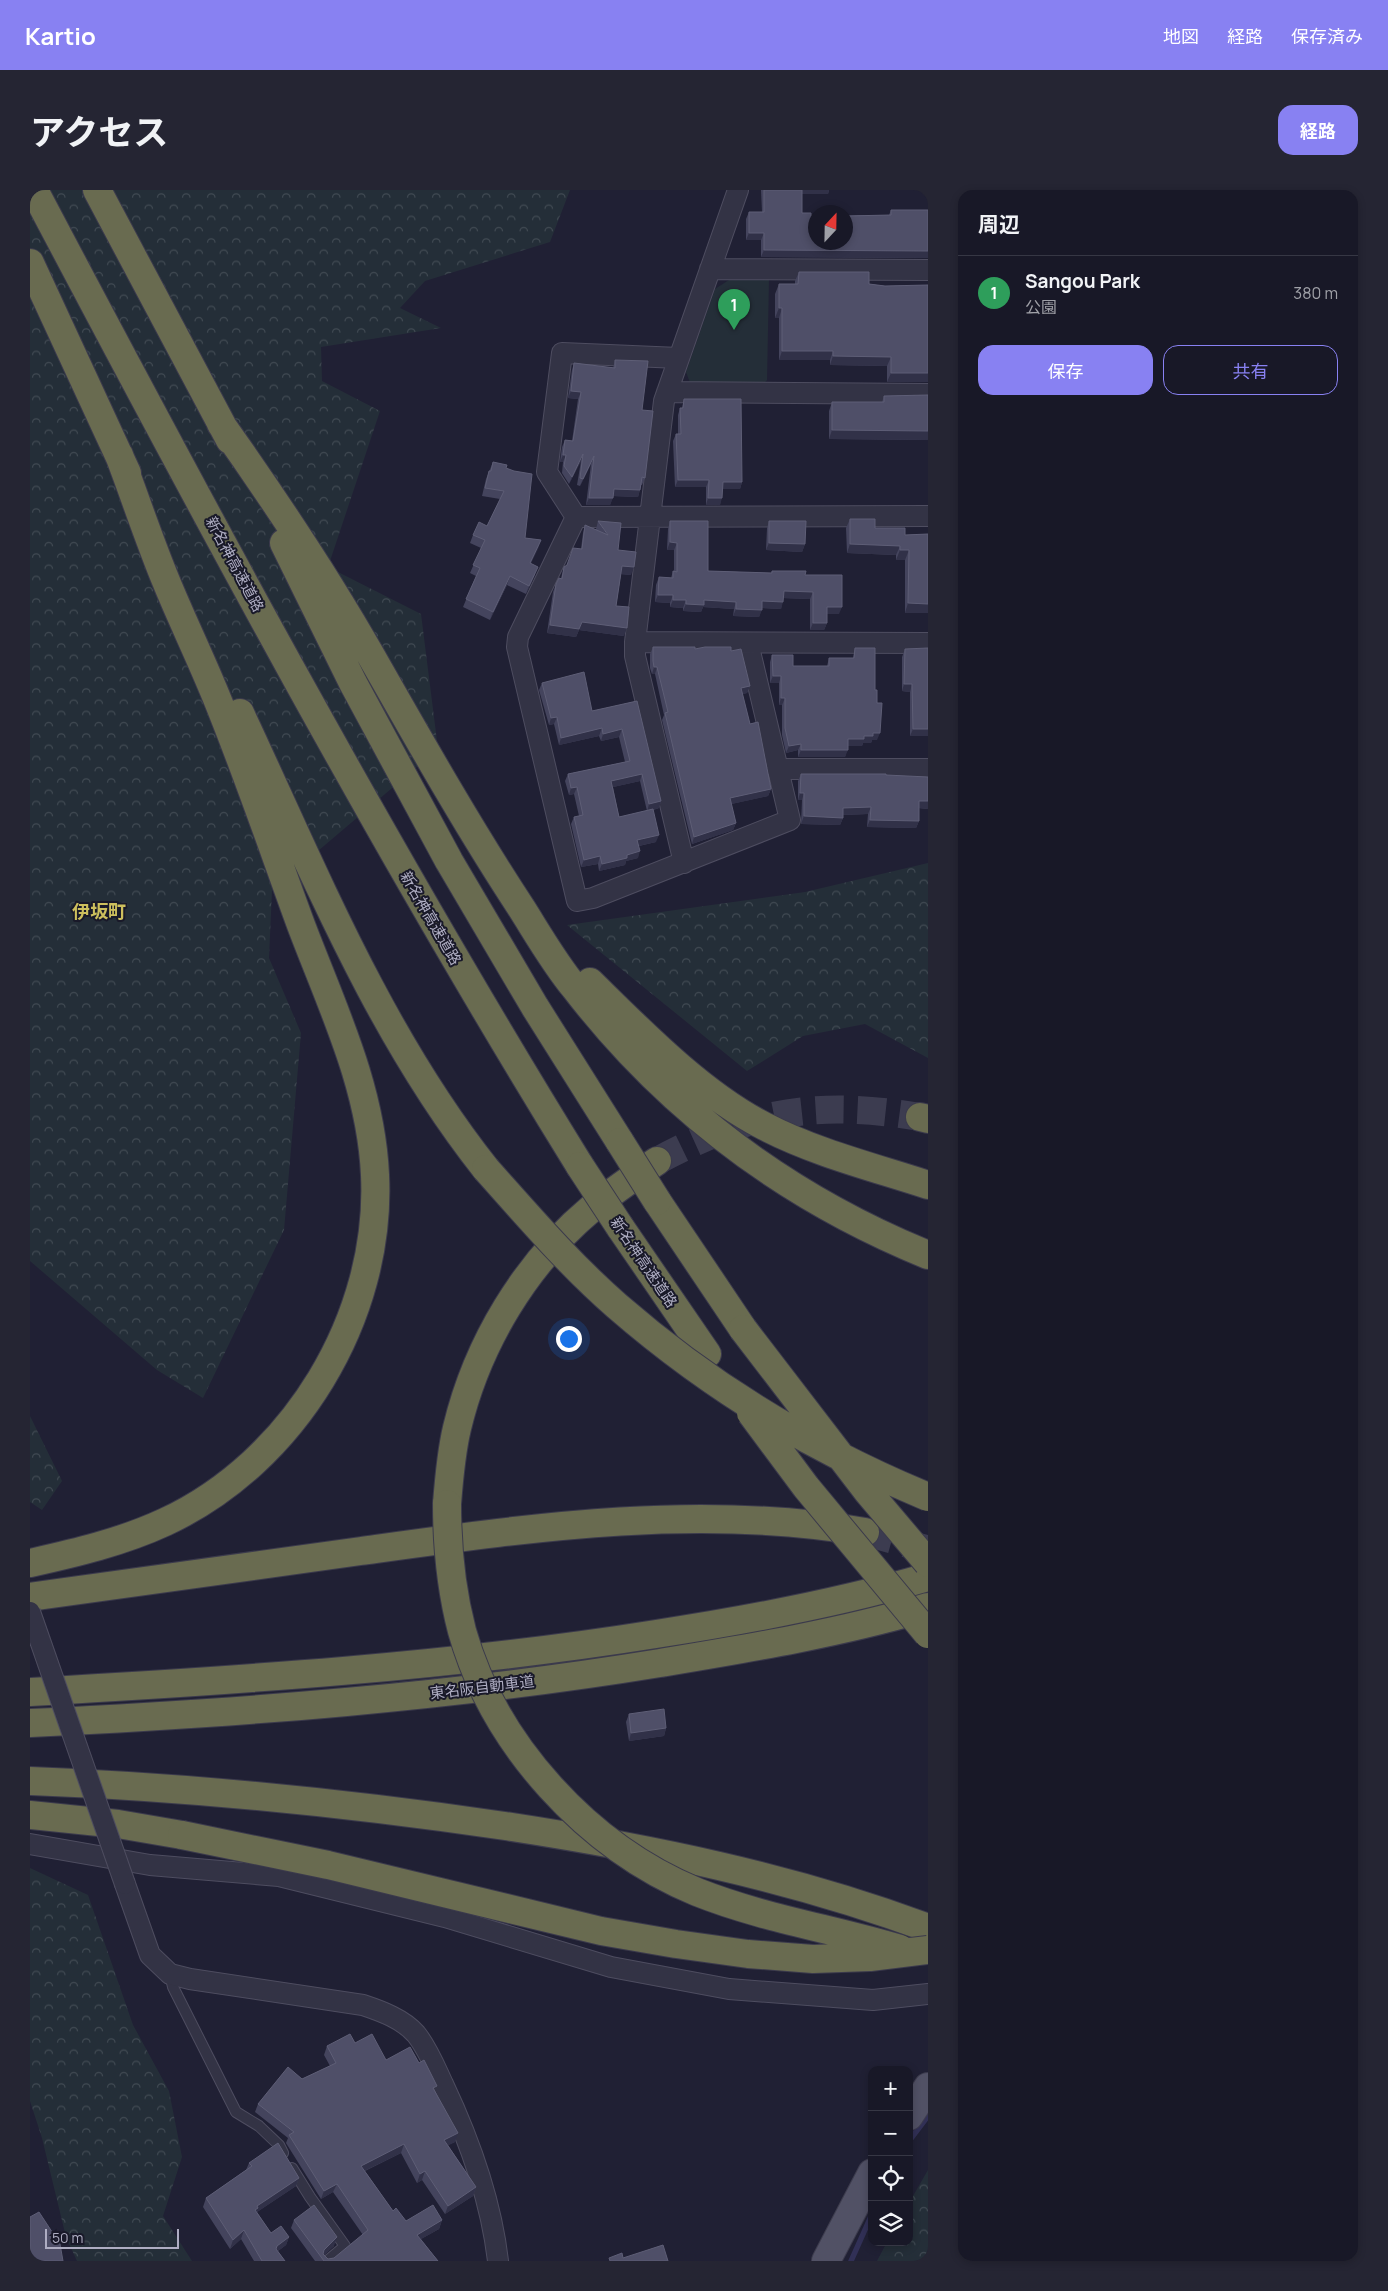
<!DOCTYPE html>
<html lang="ja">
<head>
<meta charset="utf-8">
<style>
	:root { --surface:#181827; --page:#252533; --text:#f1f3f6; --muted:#9fa0a7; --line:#363744; --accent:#8881f2 }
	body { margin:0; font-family:Manrope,"Noto Sans JP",sans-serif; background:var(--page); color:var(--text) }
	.controls { position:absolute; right:15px; bottom:15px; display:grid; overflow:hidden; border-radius:10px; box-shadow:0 2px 8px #0003 }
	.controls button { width:45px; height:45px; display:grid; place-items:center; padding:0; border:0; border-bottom:1px solid var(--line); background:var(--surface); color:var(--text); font:25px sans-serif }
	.compass { position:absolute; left:778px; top:15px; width:45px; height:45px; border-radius:50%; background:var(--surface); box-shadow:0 2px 8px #0003; rotate:22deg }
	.scale { position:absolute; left:15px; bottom:12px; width:134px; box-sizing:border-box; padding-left:5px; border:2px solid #aeadc2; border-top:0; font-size:14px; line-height:18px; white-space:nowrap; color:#aeadc2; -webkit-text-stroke:4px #191929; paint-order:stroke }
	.you { position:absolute; left:538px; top:1148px; width:18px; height:18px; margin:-12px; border:4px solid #fff; border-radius:50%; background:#1a73e8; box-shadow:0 0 0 8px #1a73e833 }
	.badge { display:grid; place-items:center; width:32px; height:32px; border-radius:50%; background:var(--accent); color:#fff; font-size:16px; font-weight:700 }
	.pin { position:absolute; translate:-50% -41px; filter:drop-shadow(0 1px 2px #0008) }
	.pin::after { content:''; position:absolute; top:26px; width:18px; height:15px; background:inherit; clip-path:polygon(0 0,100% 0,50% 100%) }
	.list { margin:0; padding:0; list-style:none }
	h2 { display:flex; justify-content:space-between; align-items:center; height:65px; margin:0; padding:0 20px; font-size:21px }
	h2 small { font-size:16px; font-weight:400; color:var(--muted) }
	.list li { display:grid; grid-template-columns:32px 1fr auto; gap:15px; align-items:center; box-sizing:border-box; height:75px; padding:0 20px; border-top:1px solid var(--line) }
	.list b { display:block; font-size:19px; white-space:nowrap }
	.list p { margin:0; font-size:16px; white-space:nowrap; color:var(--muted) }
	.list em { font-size:16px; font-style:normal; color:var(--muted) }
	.actions { display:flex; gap:10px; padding:15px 20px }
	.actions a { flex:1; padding:11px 0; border:1px solid var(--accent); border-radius:15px; text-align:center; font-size:18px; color:var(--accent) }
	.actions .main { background:var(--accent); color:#fff }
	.icon { flex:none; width:28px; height:28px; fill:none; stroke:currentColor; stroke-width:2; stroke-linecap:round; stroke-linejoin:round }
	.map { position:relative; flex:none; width:898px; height:2071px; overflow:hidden; border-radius:15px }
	header { display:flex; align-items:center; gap:30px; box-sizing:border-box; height:70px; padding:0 25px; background:var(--accent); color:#fff }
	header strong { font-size:24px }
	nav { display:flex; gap:28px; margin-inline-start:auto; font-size:18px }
	.intro { display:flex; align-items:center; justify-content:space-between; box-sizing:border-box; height:120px; padding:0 30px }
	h1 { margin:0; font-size:35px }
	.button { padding:12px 22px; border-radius:15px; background:var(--accent); color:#fff; font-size:18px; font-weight:700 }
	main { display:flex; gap:30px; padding:0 30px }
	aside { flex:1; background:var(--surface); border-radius:15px; box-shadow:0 2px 8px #0003 }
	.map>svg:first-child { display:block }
	.forest { fill:url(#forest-crowns) }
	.park { fill:#242e38 }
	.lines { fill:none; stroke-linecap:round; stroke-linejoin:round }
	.stream { stroke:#313056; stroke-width:5.5 }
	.motorway-tunnel { stroke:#3c3c50; stroke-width:28; stroke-dasharray:28 14; stroke-linecap:butt }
	.service-casing { stroke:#4e4d60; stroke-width:12 }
	.minor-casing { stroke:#4e4d60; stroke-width:22 }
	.primary-casing { stroke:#3d3c4e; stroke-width:30 }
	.motorway-casing { stroke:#3b3a4c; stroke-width:30 }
	.service { stroke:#333345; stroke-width:10 }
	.minor { stroke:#333345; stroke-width:20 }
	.primary { stroke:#515165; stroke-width:28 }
	.motorway { stroke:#696b50; stroke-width:28 }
	.minor-bridge-casing { stroke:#4e4d60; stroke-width:22; stroke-linecap:butt }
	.motorway-bridge-casing { stroke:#3b3a4c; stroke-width:30; stroke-linecap:butt }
	.minor-bridge { stroke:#333345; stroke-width:20 }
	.motorway-bridge { stroke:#696b50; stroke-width:28 }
	.wall { fill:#44445d; fill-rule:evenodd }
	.shaded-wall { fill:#313148 }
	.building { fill:#4f4f68; stroke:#5e5e76 }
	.labels { text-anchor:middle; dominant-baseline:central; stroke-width:4; stroke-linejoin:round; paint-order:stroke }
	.street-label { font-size:15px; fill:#aeadc2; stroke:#191929 }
	.quarter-label { font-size:18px; font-weight:bold; fill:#cdbf5d; stroke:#191929 }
</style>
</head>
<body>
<header>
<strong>Kartio</strong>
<nav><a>地図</a><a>経路</a><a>保存済み</a></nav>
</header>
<div class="intro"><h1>アクセス</h1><a class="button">経路</a></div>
<main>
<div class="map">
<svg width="898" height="2071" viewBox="0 0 898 2071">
	<defs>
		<pattern id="forest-crowns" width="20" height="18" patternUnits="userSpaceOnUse" patternTransform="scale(1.25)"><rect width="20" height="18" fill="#242e38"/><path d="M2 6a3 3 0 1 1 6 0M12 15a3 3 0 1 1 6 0" fill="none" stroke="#414a53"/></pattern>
	</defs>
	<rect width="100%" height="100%" fill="#202034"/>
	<path class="forest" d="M0,0h540l-20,52 -125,39 -25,27 41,20 -120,19 1,34 58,30 -52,156 93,47 17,135 -166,141 -3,68 32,75 -17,197 -81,168 -46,-28 -127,-109z
		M898,673v195l-63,-34 -62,12 -56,35 -180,-146 238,-33z
		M0,1226l32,65 -20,29 -12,-8z
		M0,1678l58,27 45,130 36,66 13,66 -19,59 29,45h-115l-11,-24 -24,-99 -12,-37z
		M898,1980v91h-51l10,-19h22v-39z"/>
	<path class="park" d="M702,88h37l-2,102 -4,5h-72l-5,-13 29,-83z"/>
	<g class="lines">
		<path class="stream" d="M879,1951l19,-25
			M821,2071l21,-47"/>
		<path class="motorway-tunnel" d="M627,971c93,-50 159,-61 263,-44
			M835,1342l61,17"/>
		<defs>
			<path id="service" d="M140,1784l3,13 63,125 23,14 20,19 4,8
				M262,1978l18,29 35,49 -18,15"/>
			<path id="minor" d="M680,79l218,1
				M637,202l261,2
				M546,327l-58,120 -1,10 60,254 16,-3 197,-78 -42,-177
				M546,327l352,-1
				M546,327l-29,-45 15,-119 117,5
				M605,452l293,1
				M747,579h151
				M654,673l-49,-207v-14l29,-241 74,-211
				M0,1654l120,21 129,11 166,41 166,50 118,22 144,11 55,-6
				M95,1694l25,71 20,19 20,5 173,26c18,6 40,14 53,29 12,15 19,33 27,50 26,55 48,116 55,177"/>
			<path id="primary" d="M879,1926l19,-29
				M796,2071l46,-88"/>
			<path id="motorway" d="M4,0c174,330 350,659 546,976
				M67,0l133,250
				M0,73l97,210
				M191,234c53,75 104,151 149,230 49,86 98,173 152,255 17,27 33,55 53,79 94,122 211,209 353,267
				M254,353l69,140 96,178 86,146 85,135
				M210,523c73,156 138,320 246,456
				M560,792c50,49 111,112 174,144 52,27 109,41 164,59
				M890,927l8,2
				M627,1011l86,128
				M590,1037l87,127
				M417,1314c2,-26 4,-51 10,-76 20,-84 68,-164 135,-220 21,-17 43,-32 65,-47
				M0,1373c45,-10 92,-21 135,-41 129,-60 217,-205 210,-347 -4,-89 -43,-168 -74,-250 -26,-71 -51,-144 -79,-214 -17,-44 -38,-86 -56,-130 -17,-41 -31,-84 -47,-126
				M0,1407c110,-16 220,-31 331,-46 167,-23 336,-48 504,-19
				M0,1502c209,-12 419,-25 626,-58 92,-14 183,-31 272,-57
				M0,1533c211,-10 422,-26 630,-60 90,-15 181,-30 268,-56
				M0,1591c159,6 318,22 475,45 144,22 287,51 423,102
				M0,1625l88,9 64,11"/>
		</defs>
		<use href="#service" class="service-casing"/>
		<use href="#minor" class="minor-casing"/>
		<use href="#primary" class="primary-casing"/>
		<use href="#motorway" class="motorway-casing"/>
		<use href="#service" class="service"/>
		<use href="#minor" class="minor"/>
		<use href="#primary" class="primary"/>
		<use href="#motorway" class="motorway"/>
		<defs>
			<path id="minor-bridge" d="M0,1422l95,272"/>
			<path id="motorway-bridge" d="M590,952l37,59
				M550,976l40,61
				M456,979c42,47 83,95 131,137 92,80 197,144 311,191
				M713,1139l125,163 60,71
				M721,1223l55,74 122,147
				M417,1314c0,42 4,85 15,127 32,114 126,216 235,261 65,26 136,37 203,57
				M152,1645l146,30 273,66 75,13 72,10 65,5 57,-2 58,-7"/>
		</defs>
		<use href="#minor-bridge" class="minor-bridge-casing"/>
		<use href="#motorway-bridge" class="motorway-bridge-casing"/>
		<use href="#minor-bridge" class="minor-bridge"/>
		<use href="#motorway-bridge" class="motorway-bridge"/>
	</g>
	<path class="wall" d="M731,0h68l-1,4h-26v19l9,3 78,-1 2,-5h37v48l-167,-1v-17h-15v-21l3,-7h13z
		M769,82l70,12 16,2 43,-1v97h-41v-16l-57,-1v-5h-51v-42h-4v-24l4,-10h16v-3z
		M585,170l27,50 3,68 -3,7h-1l-3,12 -25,-1 -3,9h-24l5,-41 -11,22 -3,-1 4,-24 -12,23 -7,-11 1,-11h-3l2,-15 3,-7 7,1 6,-42 -10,-1 4,-28 2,-7 39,5z
		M898,205v45l-99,-1v-28l3,-9h50l2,-6z
		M654,209l58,83 -2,7h-18l-2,16h-14v-18h-31l-2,-46 3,-7h2v-19l2,-7h2z
		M463,272l13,6 19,70 16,2 -10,23 4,12 -9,19 -19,-9 -17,35 -27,-13 13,-31 -6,-3 11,-25 -11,-5 3,-8 14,-9 13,-27 -18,-3 4,-17z
		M820,329l25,9 30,7 23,-1v79h-23v-53h-9v-5l-49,-2 -1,-25z
		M568,331l20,29 13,25 -10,-1 -5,32 8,30 -45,-6 -3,7 -29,-4 6,-41 3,-8 5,-6 3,-11 3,-2 14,-16 2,-16 2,-8 11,5v-1z
		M640,331l38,50 63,2 1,-2 33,4 34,39h-12v9l-3,7h-14v-31l-27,-1 -2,11 -19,-1 -3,9 -26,-1 1,-7 -31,-2 -2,5 -18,-1v-3l-13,-1v-4l-15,-1 1,-17 3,-8 12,1 2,-7 1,1v-22h-7l1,-21z
		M739,331l36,23 -3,8 -36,-2 1,-22z
		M623,457l78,4 19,35 -3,7 -5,1 8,30 21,65 -3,7 -37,8 5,19 -3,7 -41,14 -30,-124 2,-5 -9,-41h-3l-2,-6v-14z
		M825,458l20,42 2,50h-5l-1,3h-8l-1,3h-14l-3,11h-47v-7l-12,3 -4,-18v-30h-3v-22h-9v-21l2,-7 21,11h34l2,-8h24z
		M898,458v88h-18v-44l-8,-1v-34l3,-8z
		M512,493l50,28 45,-10 24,100 -2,7 -6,2 3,32 -17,4 -1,12 -12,3 -1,4 -26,6 -1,-7 -17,3 -10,-43 3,-7 5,-1 -5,-22 -5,1 -4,-14 3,-7 57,-12 -6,-25 -18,4 -2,-5 -40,9 -5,-21 -5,1 -10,-35zM610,591l7,30 -28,6 -6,-30z
		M771,584l85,1 42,2v32l-9,-1v13l-3,7 -49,-1 1,-13 -25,1v3l-3,7 -39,-1 1,-24h-4v-19z
		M599,1524l37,14 -2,8 -35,5 -3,-19z
		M325,1853l31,17 33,3 16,29 20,50 -7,3 28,42 -3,9 -28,18 -23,-34 -5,3 -16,-30 -36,18 28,40 13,10 36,-1 -3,9 -18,10 17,22h-123l-24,-33 3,-8 40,26 -10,9 4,4 6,-1 29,-23 -30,-43 -12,7 -35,-56 2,-5 -33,-26 3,-8 44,-25 28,-13 -6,-11 3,-9z
		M219,1973l50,15 -3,8 -39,26 14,21 18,4 -3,8 -8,6 7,10h-31l-13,-22 -11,10 -27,-42 3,-9 40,-28z"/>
	<path class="shaded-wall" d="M771,0h28l-1,4h-28z
		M719,43h15l-3,7h-15z
		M734,60l164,1v7l-167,-1z
		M749,118h3l-3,10h-4z
		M752,161h51l-3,9h-51z
		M803,166l58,1 -4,9 -57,-1z
		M861,183h37v9h-41z
		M541,201l10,1 -3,7 -10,-1z
		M802,240l96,1v9l-99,-1z
		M553,264l-2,7 -12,23 3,-7z
		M533,265h3l-3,7h-3z
		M564,266l-3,8 -11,22 3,-7z
		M648,290h31l-3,7h-31z
		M693,292h19l-2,7h-20z
		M584,299l26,1 -2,7 -27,-1z
		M559,308h24l-3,7h-24z
		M678,308h14l-2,7h-14z
		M511,350l-3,9 -11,22 3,-8z
		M640,352l7,1 -3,7h-7z
		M739,353l36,1 -3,8 -36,-2z
		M820,354l50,2 -4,9 -49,-2z
		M870,360h9l-4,10h-9z
		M592,376l12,1 -3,8 -12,-1z
		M508,377l-3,8 -9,19 3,-8z
		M480,386l-3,9 -17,35 3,-8z
		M754,401l29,1 -3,7 -29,-1z
		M628,405h15l-3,8 -15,-1z
		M643,410h13l-3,8 -13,-1z
		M674,410l32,2 -2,7 -31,-2 -2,5 -18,-1 3,-7z
		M732,411l21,1 -2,7 -21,-1z
		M878,413l20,1v9h-23z
		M797,417h15l-3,7h-15z
		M706,419l26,1 -3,7 -26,-1z
		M552,432l45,6 -3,8 -45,-6 -3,7 -29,-4 3,-8z
		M783,433h14l-3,7h-14z
		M624,477h3l-2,7h-3z
		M743,486h8l-2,7h-9z
		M874,494h8l-2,8 -8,-1z
		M720,496l-3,7 -9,2 3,-7z
		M751,508h4l-3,7h-3z
		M527,527l-3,7 -5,1 2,-7z
		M572,538l-3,8 -40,9 2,-7z
		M592,539l-3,8 -18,4 2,-7z
		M883,539h15v7h-18z
		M843,543h7l-3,7h-5l-1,3h-8l-1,3h-17l3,-7 16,-3z
		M771,554l-3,6 -12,3 3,-7z
		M771,560h47l-3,7h-47z
		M612,584l-2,7 -31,7 2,-7z
		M547,597l-3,7 -5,1 2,-7z
		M741,599l-3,7 -41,9 3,-7z
		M770,603h4l-2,7h-4z
		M631,611l-2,7 -12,4 2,-8z
		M889,611h9v8l-12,-1z
		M841,617l-3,7 -27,1 2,-7z
		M774,626l39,2 -3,7 -39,-1z
		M840,630l49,1 -3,7 -49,-1z
		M706,633l-3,7 -41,14 2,-7z
		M629,645l-3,7 -22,5 3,-7z
		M610,661l-2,7 -12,3 -1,4 -26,6 3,-7 25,-9z
		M570,666l-2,8 -17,3 3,-7z
		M636,1538l-2,8 -35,5 2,-8z
		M428,1943l-3,9 -14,7 3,-9z
		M374,1954l-3,9 -43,21 3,-8z
		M395,1981l-3,9 -5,3 3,-9z
		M269,1988l-3,8 -39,26 -5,6 5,-12z
		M307,1994l-4,8 -12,7 3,-8z
		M446,1997l-3,9 -28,18 3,-8z
		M412,2030l-3,9 -25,14 3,-8z
		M214,2040l-3,9 -11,10 3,-9z
		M259,2047l-3,8 -12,9 3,-8z
		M307,2047l-3,9 -13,12 3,-8z"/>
	<path class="building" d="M734,0h38v23h9v3h5v26h30v-26l45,-1v-5h37v41l-164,-1v-17h-15v-21h15z
		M769,82h70v12l16,2 43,-1v88h-37v-16l-58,-1v-5h-51v-43h-3v-24h19z
		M585,170l33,1 -6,49 11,1 -8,67 -3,-1 -2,13 -26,-1 -1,9h-24l5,-42 -11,23 -3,-1 3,-24 -11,23 -8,-11 2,-11h-3l2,-15 8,1 8,-49 -10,-1 3,-28 41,5z
		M898,205v36l-96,-1v-28h52v-6z
		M654,209h57l1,83h-19l-1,16h-14l1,-18h-31l-2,-46h5l-1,-26h3z
		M463,272l14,3 -1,3 8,3 18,3 -7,64 16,2 -11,23 8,4 -9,19 -19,-10 -17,36 -27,-13 14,-31 -7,-3 12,-25 -12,-5 6,-13 8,4 17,-35 -19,-3 4,-17h2z
		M820,329h25v9h30v7l23,-1v70l-20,-1 1,-53h-9v-4l-50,-2z
		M568,331l23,2 -3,27 18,2 -2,15 -12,-1 -6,40 13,1 -2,21 -45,-6 -3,7 -29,-4 6,-41 3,-6 3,1 2,-12 3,-2 6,-17 9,1 3,-24 23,10z
		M640,331h38v50l64,2v-2h34l-1,4h37v32h-15v16h-14v-31l-29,-1 -1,11 -21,-1v9l-26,-1v-7l-32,-2v5l-18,-1v-4h-13v-5h-15l1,-18 14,1v-7l4,1v-29l-7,-1z
		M739,331h37l-1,23 -36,-1z
		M623,457h42v2l10,-2h26v4l10,-2 9,37 -9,2 9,36 8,-2 13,67 -41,9 6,25 -42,14 -29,-124 3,-1 -11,-45h-3l-1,-6z
		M825,458h20v42h2v13h5l-2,30h-7v3h-9v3h-16v11h-47v-6l-12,2 -4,-18v-30h-4v-22h-8l-1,-21h21v11h36v-8h25z
		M898,458v81h-15l-1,-45h-8l1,-35z
		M554,482l8,39 45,-10 24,100 -12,3 -7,-30 -31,7 8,36 34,-8 6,26 -22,5 3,11 -13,4v3l-25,6 -2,-8 -16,4 -10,-43 9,-2 -6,-28 -6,1 -3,-14 62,-13 -8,-32 -19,5 -1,-6 -41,10 -4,-21 -6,1 -9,-35z
		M771,584h85v1l42,2v24h-9v20l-49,-1 1,-13 -28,1v10l-39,-2v-23h-4z
		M634,1519l2,19 -35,5 -2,-19z
		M320,1844l5,9 17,-9 14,26 24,-13 9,16 5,-3 13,26 -4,2 25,45 -14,7 32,47 -28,19 -23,-35 -5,3 -16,-30 -43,22 32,45 3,-3 10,13 27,-16 9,15 -25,15 21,26h-114l-30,-41 20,-15 23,32 -13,13 -1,4 5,5 6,-1 34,-28 -31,-46 -13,7 -35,-56 5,-3 -36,-28 30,-37 14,12 34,-16 -9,-17z
		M248,1953l21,35 -42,28 1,2 -3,2 16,23 10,-7 8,11 -12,9 -1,3 9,12h-23l-18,-31 -11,10 -27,-42 46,-32 -3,-3z
		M9,2022l21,32 3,17h-33v-44z
		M633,2055l5,16h-58l-1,-3 13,-5 1,5z"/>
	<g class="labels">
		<g class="street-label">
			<text transform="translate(205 374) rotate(62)">新名神高速道路</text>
			<text transform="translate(401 728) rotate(60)">新名神高速道路</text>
			<text transform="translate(614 1072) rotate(56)">新名神高速道路</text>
			<text transform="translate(452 1497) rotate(-7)">東名阪自動車道</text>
		</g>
		<g class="quarter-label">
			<text x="69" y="721">伊坂町</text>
		</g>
	</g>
</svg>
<div class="controls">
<button>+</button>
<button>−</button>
<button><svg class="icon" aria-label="locate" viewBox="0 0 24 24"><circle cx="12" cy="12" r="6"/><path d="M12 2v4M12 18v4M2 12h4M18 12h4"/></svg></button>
<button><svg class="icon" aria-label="layers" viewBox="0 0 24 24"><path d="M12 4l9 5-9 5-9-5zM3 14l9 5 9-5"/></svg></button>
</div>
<svg class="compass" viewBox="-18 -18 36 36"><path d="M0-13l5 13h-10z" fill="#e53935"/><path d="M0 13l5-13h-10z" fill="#9fa0a7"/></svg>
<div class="scale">50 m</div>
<div class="you"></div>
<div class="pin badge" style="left:704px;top:140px;background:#2e9e5b">1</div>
</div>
<aside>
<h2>周辺<small></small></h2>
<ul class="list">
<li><span class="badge" style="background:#2e9e5b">1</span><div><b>Sangou Park</b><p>公園</p></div><em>380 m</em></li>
</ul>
<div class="actions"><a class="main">保存</a><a>共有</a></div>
</aside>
</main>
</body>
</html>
